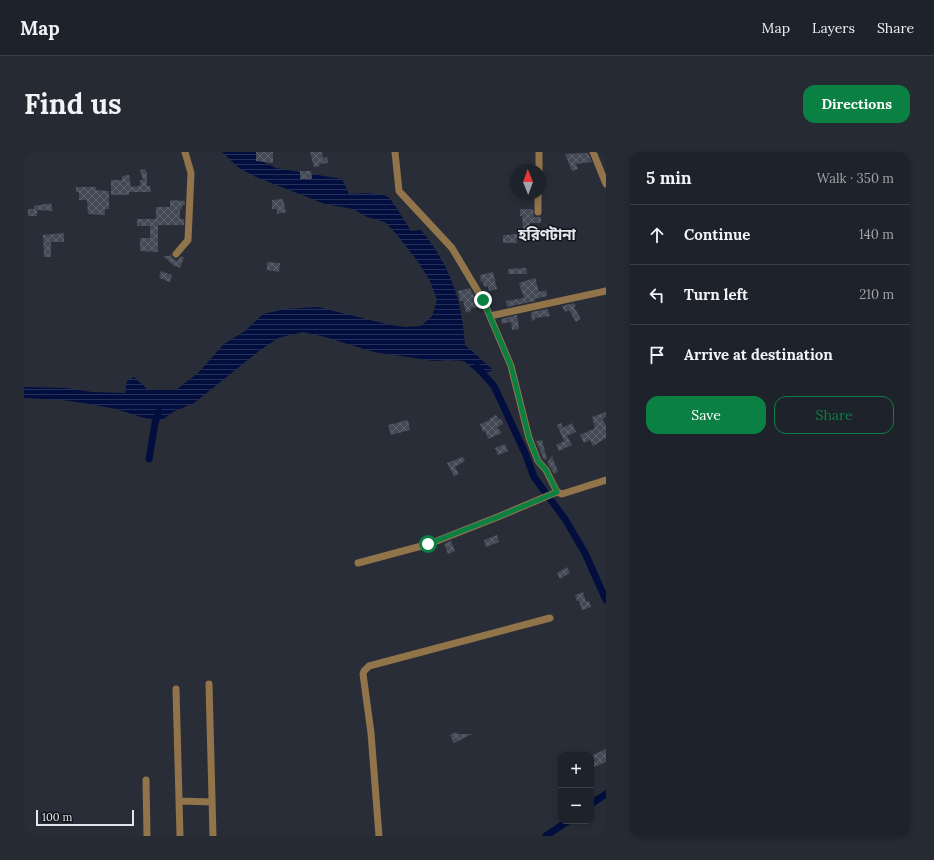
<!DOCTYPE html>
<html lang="en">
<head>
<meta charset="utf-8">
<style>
	:root { --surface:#1e222a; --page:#262a32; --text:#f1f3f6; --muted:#a1a4a8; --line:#3c3f47; --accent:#0b8043 }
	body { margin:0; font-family:Lora,"Noto Sans Bengali",serif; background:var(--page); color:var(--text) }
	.controls { position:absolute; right:12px; bottom:12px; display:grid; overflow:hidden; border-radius:8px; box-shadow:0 2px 6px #0003 }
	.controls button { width:36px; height:36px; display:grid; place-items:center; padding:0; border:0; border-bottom:1px solid var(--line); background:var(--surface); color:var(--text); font:20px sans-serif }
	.compass { position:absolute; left:486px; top:12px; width:36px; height:36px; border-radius:50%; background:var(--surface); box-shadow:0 2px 6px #0003; rotate:359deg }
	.scale { position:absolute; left:12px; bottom:10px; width:98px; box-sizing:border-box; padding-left:4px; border:2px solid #e2e6ed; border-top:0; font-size:11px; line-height:14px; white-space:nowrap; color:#e2e6ed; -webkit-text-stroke:3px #13151a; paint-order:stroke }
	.stop { position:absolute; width:12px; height:12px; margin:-9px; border:3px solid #0b8043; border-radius:50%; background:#fff }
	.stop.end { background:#0b8043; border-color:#fff; box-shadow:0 1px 4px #0008 }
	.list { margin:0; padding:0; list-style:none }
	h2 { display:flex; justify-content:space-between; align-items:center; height:52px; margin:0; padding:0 16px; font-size:17px }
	h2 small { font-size:13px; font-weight:400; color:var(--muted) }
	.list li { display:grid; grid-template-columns:26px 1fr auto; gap:12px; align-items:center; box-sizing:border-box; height:60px; padding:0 16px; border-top:1px solid var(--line) }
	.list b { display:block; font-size:15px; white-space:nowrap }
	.list em { font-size:13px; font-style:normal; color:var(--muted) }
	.actions { display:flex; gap:8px; padding:12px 16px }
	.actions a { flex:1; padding:9px 0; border:1px solid var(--accent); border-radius:12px; text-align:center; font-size:14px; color:var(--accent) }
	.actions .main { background:var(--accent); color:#fff }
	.icon { flex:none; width:22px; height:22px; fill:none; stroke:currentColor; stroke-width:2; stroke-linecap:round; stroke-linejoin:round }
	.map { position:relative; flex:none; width:582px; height:684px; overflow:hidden; border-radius:12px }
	header { display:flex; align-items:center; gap:24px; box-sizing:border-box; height:56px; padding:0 20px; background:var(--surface); border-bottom:1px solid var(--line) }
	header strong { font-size:19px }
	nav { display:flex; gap:22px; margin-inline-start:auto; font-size:14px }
	.intro { display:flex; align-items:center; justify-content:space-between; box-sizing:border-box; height:96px; padding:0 24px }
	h1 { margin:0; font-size:28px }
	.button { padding:10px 18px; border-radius:12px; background:var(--accent); color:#fff; font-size:14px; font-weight:700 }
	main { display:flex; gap:24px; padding:0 24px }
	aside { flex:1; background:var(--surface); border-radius:12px; box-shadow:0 2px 6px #0003 }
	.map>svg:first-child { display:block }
	.water { fill:url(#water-rules) }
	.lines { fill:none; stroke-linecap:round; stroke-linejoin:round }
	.canal { stroke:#010e3e; stroke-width:7 }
	.building { fill:url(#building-cross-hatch) }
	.minor { stroke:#917449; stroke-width:7 }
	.route { stroke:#0b8043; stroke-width:5 }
	.labels { text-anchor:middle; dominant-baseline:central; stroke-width:3; stroke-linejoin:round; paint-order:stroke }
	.district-label { font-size:15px; font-weight:bold; fill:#e2e6ed; stroke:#13151a }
</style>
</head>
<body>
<header>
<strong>Map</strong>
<nav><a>Map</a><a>Layers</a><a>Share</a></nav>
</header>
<div class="intro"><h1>Find us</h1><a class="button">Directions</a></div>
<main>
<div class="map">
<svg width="582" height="684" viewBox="0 0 582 684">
	<defs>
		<pattern id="water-rules" width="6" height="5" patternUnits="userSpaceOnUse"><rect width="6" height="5" fill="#010e3e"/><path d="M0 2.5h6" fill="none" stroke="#26315a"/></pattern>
		<pattern id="building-cross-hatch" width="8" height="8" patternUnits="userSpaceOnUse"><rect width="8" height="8" fill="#434955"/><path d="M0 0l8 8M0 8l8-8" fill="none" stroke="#5e636e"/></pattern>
	</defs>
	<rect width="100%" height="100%" fill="#282d38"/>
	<path class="water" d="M198,0h34l9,11 11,5 66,11 7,15c10,-1 31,-2 39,3 5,4 19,28 23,34l10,-1c29,35 41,70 44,115l28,25 -13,5 -16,-14 -15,-1 -15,1 -60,-9 -49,-15 -22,-5 -25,6 -19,13 -65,52 -21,9 -11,8 -18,-2 -28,-9 -26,-5 -28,-4 -38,-2v-11l42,1 26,4 33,1 2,-12 7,-4 14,13h28l22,-17 26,-29 21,-13 18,-17 23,-5 32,-2 72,18 15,2 16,-1 11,-10 5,-16 -7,-19 -11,-18 -21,-27 -13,-14 -18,-5 -14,-8 -28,-5 -69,-27 -17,-9z"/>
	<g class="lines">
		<path class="canal" d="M453,215l17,19 32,69 8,22 31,42 20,34 21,47
			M125,307l6,-36 4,-11
			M567,652l15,-10
			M522,684l22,-15"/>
	</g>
	<path class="building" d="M232,0h17v11l-17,-2z
		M286,0h12l1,6 4,-1 1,6 -9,1 1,2 -6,1z
		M564,1l4,9 -16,2 2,5 -6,2 -7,-17z
		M121,17l2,5v12h3l1,6h-22v3h-18v-15h11v-4l7,-1 2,12 9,-1v-6h3l-3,-10z
		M276,19h11l1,8h-12z
		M52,35h20v3l13,1v18h-4v6l-17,-1 -1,-14h-8v-8h-3z
		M259,47l3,13 -9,2v-5h-5v-9z
		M146,48l15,1v4l-3,1v3h-2v10h4v6h-26v27l-18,-1v-13h10v-12h-13v-7h19v-12h14z
		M27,51l2,8 -16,-1v6h-9v-7h6v-3z
		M496,57h13l1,8h7v6h-11v7h-7l-1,-14h-2z
		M40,81v9h-13v15h-7l-1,-22z
		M487,82h6v9h-14v-8h8z
		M147,102l1,4 5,3 4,-5 3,2 -4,10 -7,-3 -10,-9h7z
		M243,110l13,1 -1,9 -12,-2z
		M502,116l1,6h-19v-5z
		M137,119l11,4 -2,7 -11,-4z
		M469,120l4,17 -8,2 -1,-5 -4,1 -1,-6 -2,1 -1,-7z
		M511,126l4,14 7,-2 1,6 -12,3v2l-28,6 -1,-6 18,-3 -5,-15z
		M446,136l10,18 -10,3 1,2 -5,2 -3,-12h-3l-2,-10z
		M550,151l2,3 -2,1 7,12 -5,3 -7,-12 -4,2 -3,-6z
		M524,157l2,7 -15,2v2l-3,1 -1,-9z
		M493,163l2,14 -7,1 -1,-8 -9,2 -1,-5z
		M582,260v5l-4,2 4,6v13l-13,8 -3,-6 -6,3 -4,-8 15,-7 -3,-11z
		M472,263l3,5 2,-1 2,5 -6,3 5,6 -14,6 -3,-8 -2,1 -3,-8 10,-4 -1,-1z
		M384,268l2,10 -19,5 -3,-10z
		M537,271l2,5 9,-5 4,9 -9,4 5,9 -13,6 -3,-6 8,-4 -7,-16z
		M518,288l5,19 -3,1 -8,-19z
		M481,292l3,7 -10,4 -3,-7z
		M528,304l6,16 -4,2 -7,-12z
		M439,305l2,4 -10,6 4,7 -5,2 -7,-13z
		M473,383l2,7 -13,5 -2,-7z
		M427,389l4,10 -7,3 -4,-10z
		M543,415l3,6 -10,6 -3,-6z
		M559,440l3,10 3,-1 2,6 -9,3 -3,-9h-2l-2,-6z
		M432,580l2,2h14l-18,9 -4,-8z
		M582,597v13l-12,5 -3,-6v-5z"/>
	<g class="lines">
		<path class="minor" d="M371,0l4,39 53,57 31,52 28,66 18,72 9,23 8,9 11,22 5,2 44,-14
			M569,0l13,32
			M515,18v-18
			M514,60v-18
			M152,102l12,-14 3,-67 -6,-21
			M466,164l116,-25
			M334,411l71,-19 71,-28 57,-24
			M185,532l4,152
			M152,537l4,147
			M122,628l1,56
			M155,649l33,1
			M355,684l-8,-103 -8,-59 1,-3 5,-5 181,-48"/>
	</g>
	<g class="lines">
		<path class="route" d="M404,392l72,-28 57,-24 -11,-22 -8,-9 -9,-23 -18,-72 -28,-66"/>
	</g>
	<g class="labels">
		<g class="district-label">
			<text x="523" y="82">হরিণটানা</text>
		</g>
	</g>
</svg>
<div class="controls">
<button>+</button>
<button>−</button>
</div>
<svg class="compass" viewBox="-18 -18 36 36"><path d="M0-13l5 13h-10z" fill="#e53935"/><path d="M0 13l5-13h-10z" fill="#a1a4a8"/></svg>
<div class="scale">100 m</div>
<div class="stop" style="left:404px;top:392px"></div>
<div class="stop end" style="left:459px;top:148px"></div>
</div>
<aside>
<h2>5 min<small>Walk · 350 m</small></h2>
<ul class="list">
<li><svg class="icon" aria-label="ahead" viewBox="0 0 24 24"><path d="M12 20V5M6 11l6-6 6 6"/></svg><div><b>Continue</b></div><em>140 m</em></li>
<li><svg class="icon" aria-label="left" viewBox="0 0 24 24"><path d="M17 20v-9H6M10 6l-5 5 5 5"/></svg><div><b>Turn left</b></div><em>210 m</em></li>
<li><svg class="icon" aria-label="arrive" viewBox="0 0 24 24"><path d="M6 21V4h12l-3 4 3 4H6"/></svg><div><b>Arrive at destination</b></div></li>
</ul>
<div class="actions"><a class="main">Save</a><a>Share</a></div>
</aside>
</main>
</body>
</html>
